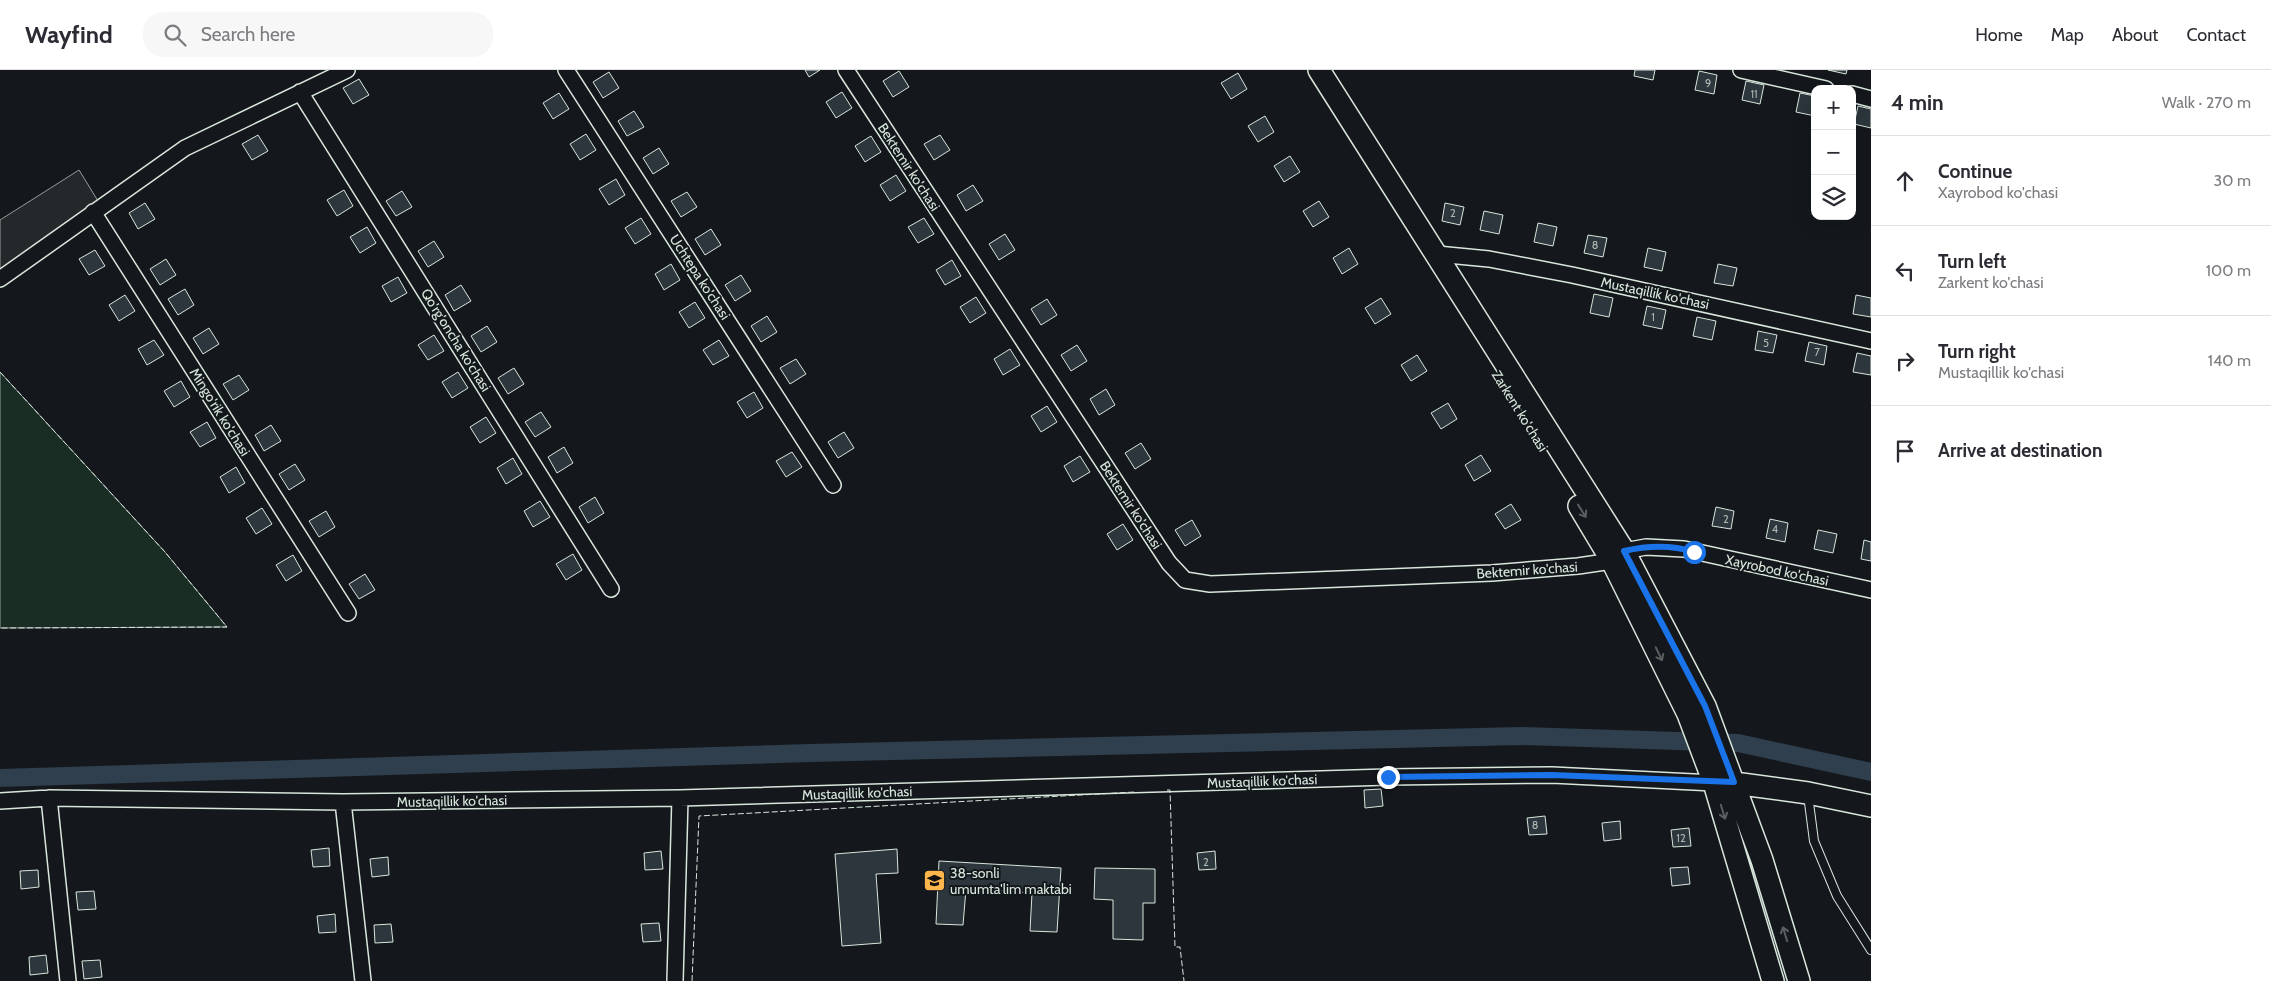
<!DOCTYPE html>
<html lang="en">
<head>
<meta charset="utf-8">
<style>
	:root { --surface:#fff; --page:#f7f7f7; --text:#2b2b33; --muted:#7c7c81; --line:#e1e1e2 }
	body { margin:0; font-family:Cabin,sans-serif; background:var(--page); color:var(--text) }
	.controls { position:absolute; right:15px; top:15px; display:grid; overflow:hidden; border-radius:10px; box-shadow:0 5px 20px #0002 }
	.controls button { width:45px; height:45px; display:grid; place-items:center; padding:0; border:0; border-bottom:1px solid var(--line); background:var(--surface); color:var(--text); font:25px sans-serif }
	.stop { position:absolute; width:15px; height:15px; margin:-11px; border:4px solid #1a73e8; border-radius:50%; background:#fff }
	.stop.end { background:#1a73e8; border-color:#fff; box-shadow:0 1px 5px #0008 }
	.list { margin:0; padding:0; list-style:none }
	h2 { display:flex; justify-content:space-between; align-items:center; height:65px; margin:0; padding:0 20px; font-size:21px }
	h2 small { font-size:16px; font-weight:400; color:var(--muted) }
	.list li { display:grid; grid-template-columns:32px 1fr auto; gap:15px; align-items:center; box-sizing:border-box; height:90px; padding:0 20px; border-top:1px solid var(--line) }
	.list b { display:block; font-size:19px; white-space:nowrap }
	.list p { margin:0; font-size:16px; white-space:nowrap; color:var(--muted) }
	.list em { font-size:16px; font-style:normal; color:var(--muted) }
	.icon { flex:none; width:28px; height:28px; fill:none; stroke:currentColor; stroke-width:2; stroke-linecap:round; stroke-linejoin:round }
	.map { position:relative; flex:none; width:1871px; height:911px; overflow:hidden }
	header { display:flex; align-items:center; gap:30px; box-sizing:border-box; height:70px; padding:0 25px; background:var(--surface); border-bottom:1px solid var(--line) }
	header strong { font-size:24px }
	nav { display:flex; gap:28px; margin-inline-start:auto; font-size:18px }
	.search { width:350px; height:45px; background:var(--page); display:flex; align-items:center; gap:12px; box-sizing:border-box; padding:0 18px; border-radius:20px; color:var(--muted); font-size:19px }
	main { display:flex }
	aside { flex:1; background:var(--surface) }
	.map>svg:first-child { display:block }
	.green { fill:#1a2d24; stroke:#939e99 }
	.parking { fill:#24282b; stroke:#939e99 }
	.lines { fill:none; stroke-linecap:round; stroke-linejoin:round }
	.canal { stroke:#2f3f4d; stroke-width:18 }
	.building { fill:#2c363c; stroke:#d8e6dc }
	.service-casing { stroke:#d8e6dc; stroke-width:10 }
	.minor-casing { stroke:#d8e6dc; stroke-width:18 }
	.secondary-casing { stroke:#d8e6dc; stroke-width:24 }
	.service { stroke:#14181c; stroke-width:8 }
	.minor { stroke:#14181c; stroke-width:15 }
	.secondary { stroke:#14181c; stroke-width:21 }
	.fence { stroke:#d8e6dc; stroke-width:1; stroke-dasharray:6 2.5; stroke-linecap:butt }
	.oneway { stroke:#59605f }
	.route { stroke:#1a73e8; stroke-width:6 }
	.labels { text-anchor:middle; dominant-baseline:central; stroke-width:4; stroke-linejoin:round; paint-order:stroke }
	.number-label { font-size:11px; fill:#adbab4 }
	.street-label { font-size:14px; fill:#d8e6dc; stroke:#14181c }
	.poi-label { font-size:14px; fill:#d8e6dc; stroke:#14181c; text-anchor:start }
</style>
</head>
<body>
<header>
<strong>Wayfind</strong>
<div class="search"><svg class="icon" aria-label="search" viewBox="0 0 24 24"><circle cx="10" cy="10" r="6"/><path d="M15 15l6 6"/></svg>Search here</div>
<nav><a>Home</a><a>Map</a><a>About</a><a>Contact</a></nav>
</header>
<main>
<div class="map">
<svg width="1871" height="911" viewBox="0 0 1871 911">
	<rect width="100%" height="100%" fill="#14181c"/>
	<path class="green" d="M0,302l165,180 62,75 -227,1z"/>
	<path class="parking" d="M79,100l19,31 -98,68v-49z"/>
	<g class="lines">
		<path class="canal" d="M0,708l810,-25 711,-17 217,7 133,29"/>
	</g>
	<path class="building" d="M805,0h15l-11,7z
		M1635,0h20l-2,10 -19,-4z
		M1828,0h19l-1,4z
		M899,1l10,16 -16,10 -10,-16z
		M1699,1l18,4 -3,19 -19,-4z
		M609,2l10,16 -16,10 -10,-16z
		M1238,3l9,16 -16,10 -10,-16z
		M359,9l10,16 -16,9 -10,-16z
		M1746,11l18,4 -4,19 -18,-4z
		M842,22l10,16 -16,10 -10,-16z
		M559,23l10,16 -16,10 -10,-16z
		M1800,23l15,3v20l-19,-4z
		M1858,36l13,3v19l-17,-4z
		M634,41l10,16 -17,9 -9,-15z
		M1265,46l9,16 -16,10 -10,-16z
		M586,64l10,16 -16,10 -10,-16z
		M258,65l10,16 -16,9 -10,-16z
		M940,65l10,15 -16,10 -10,-16z
		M871,66l10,16 -16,10 -10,-16z
		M659,78l10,16 -16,10 -10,-16z
		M1290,86l10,16 -16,10 -10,-16z
		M896,105l10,16 -16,10 -10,-16z
		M616,109l9,16 -16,10 -10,-16z
		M973,115l10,16 -17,10 -9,-16z
		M344,120l9,16 -16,10 -10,-16z
		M402,121l10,16 -16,9 -10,-15z
		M687,122l10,15 -16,10 -10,-16z
		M1319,131l10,16 -16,10 -10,-16z
		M145,133l10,16 -17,10 -9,-16z
		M1445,133l19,4 -4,18 -18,-4z
		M1484,141l19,4 -4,19 -19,-4z
		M641,148l10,16 -16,10 -10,-16z
		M924,148l10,16 -16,9 -10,-16z
		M1538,153l19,4 -4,19 -19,-4z
		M367,157l9,16 -16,10 -10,-16z
		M711,159l10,16 -16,10 -10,-16z
		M1005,164l10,16 -16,10 -10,-16z
		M1588,165l19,3 -4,19 -19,-4z
		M434,171l10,16 -16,10 -10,-16z
		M1349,178l9,16 -16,10 -9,-16z
		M1648,178l18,4 -4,19 -18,-4z
		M95,180l10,16 -16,9 -10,-16z
		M166,189l10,16 -16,10 -10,-16z
		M952,190l9,16 -16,9 -9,-15z
		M671,194l9,16 -16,10 -9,-16z
		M1718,194l19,4 -4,18 -19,-3z
		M741,205l10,16 -16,10 -10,-16z
		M398,207l9,16 -16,9 -9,-16z
		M461,215l10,16 -17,10 -9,-16z
		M185,219l9,16 -16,10 -10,-16z
		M1594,224l19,4 -4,19 -19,-4z
		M125,225l10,16 -16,10 -10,-16z
		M1856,225l15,3v19l-18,-3z
		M976,227l10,16 -16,10 -10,-16z
		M1381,228l10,16 -16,10 -10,-16z
		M1047,229l10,16 -16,10 -10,-16z
		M695,232l10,16 -16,10 -10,-16z
		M1647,236l19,4 -4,19 -19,-4z
		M767,246l10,16 -16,10 -10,-16z
		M1697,247l19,4 -4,19 -19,-4z
		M487,256l10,16 -16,10 -10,-16z
		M209,258l10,16 -16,10 -10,-16z
		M1758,261l19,4 -4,18 -18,-3z
		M434,265l10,16 -16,9 -10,-15z
		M154,270l10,15 -17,10 -9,-16z
		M719,270l10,16 -16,9 -10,-15z
		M1809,272l18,4 -3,19 -19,-4z
		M1077,275l10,16 -16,10 -10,-16z
		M1010,279l10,16 -17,10 -9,-16z
		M1857,283l14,3v19l-18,-3z
		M1417,285l10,16 -16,10 -10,-16z
		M796,289l10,15 -16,10 -10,-16z
		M514,298l10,16 -16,10 -10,-16z
		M458,302l10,16 -16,10 -10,-16z
		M239,305l10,15 -16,10 -10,-16z
		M181,311l9,16 -16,10 -10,-16z
		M1106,319l9,16 -16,10 -9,-16z
		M754,322l9,16 -16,10 -10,-16z
		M1448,333l9,16 -16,10 -10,-16z
		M1047,336l10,16 -16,10 -10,-16z
		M541,342l10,15 -16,10 -10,-15z
		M486,347l10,16 -16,10 -10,-16z
		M207,352l9,16 -16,9 -10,-15z
		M271,355l10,16 -17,10 -9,-16z
		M844,362l10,16 -16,10 -10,-16z
		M1141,373l10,16 -16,10 -10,-16z
		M564,377l9,16 -16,10 -9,-16z
		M792,382l10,15 -16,10 -10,-16z
		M1481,385l10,16 -17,10 -9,-16z
		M1080,386l10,16 -17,10 -9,-16z
		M513,388l9,16 -16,10 -9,-16z
		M295,394l10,16 -16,10 -10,-16z
		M236,397l9,16 -16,10 -9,-16z
		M595,427l9,16 -16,10 -9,-16z
		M540,431l10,16 -17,10 -9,-16z
		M1511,434l10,16 -16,9 -10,-15z
		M1716,437l18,4 -3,18 -19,-3z
		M262,438l10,16 -16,10 -10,-16z
		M326,441l9,16 -16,10 -10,-16z
		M1770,449l18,4 -3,19 -19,-4z
		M1192,450l9,16 -16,10 -10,-16z
		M1123,454l10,16 -16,10 -10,-16z
		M1818,460l19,4 -4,19 -19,-4z
		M1864,470l7,2v19l-10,-2z
		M573,484l9,16 -16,10 -10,-16z
		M293,485l9,16 -16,10 -10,-16z
		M365,504l10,16 -16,9 -10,-15z
		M1381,719l2,17 -18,2 -1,-18z
		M1545,746l2,18 -18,1 -2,-17z
		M1620,751l1,18 -17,2 -2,-18z
		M1689,758l2,18 -18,1 -2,-17z
		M329,778l1,18 -17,1 -2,-17z
		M897,779l1,24 -22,1 5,69 -39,3 -7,-92z
		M661,781l2,18 -18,1 -1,-17z
		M1215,781l1,18 -17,1 -2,-17z
		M388,787l1,18 -17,2 -2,-18z
		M939,791l122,7 -4,64 -27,-1 2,-38 -66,-4 -3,36 -27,-1z
		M1688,797l2,17 -18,2 -2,-18z
		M1095,798l60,1v34h-12v37l-30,-1v-39l-19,-1z
		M38,800l1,17 -18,2 -1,-18z
		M94,821l2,18 -18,1 -2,-18z
		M335,844l1,18 -17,1 -2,-17z
		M659,853l2,18 -18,1 -2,-18z
		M391,854l2,18 -18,1 -1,-18z
		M46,885l2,18 -18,2 -1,-18z
		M100,890l2,17 -18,2 -2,-18z"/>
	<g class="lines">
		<defs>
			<path id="service" d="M1808,725l6,46 23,55 34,54"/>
			<path id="minor" d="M566,0l267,415
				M846,0l323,493 16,17 25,4 282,-11 86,-7 34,-5
				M1741,0l85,19
				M300,22l311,497
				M1852,24l19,5
				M93,142l255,401
				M1437,184l52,5 83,16 299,66
				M0,209l185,-131 162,-78
				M1624,481l22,-4 38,2 187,41
				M49,728l19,183
				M0,731l49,-3 294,4 337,-4 708,-21 164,-2 162,8
				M343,732l20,179
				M675,911l5,-183"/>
			<path id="secondary" d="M1319,0l305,481 81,155 57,154 37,121
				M1579,436l33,55 76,153 26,69 59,198
				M1723,713h11l74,10 63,13"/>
		</defs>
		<use href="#service" class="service-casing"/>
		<use href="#minor" class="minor-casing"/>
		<use href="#secondary" class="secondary-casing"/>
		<use href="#service" class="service"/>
		<use href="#minor" class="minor"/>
		<use href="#secondary" class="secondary"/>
		<path class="fence" d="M0,302l165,180 62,75 -227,1
			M1167,720h3l5,157h5l4,34
			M692,911l7,-165 436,-24"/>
	</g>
	<defs><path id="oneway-shaft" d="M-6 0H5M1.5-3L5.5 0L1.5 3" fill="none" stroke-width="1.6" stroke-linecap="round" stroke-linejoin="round" transform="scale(1.25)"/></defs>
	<g class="oneway">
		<use href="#oneway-shaft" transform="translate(1582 441) rotate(58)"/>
		<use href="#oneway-shaft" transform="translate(1659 584) rotate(64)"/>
		<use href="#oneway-shaft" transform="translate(1723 742) rotate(73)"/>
		<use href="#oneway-shaft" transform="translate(1785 864) rotate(-107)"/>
	</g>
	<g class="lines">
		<path class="route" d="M1388,707l164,-2 182,7 -29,-76 -81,-155c22,-5 48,-6 70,1"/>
	</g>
	<defs>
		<symbol id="school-square" viewBox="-11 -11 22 22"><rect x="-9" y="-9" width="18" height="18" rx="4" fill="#ffb74d" stroke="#14181c"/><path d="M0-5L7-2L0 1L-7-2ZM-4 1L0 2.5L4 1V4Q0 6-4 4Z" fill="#111"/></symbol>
	</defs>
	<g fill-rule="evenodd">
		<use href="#school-square" x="922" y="798" width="25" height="25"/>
	</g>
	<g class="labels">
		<g class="number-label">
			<text x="1708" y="13">9</text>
			<text x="1754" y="24">11</text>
			<text x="1453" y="143">2</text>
			<text x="1595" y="175">8</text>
			<text x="1653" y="247">1</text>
			<text x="1766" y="273">5</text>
			<text x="1817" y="282">7</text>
			<text x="1726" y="449">2</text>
			<text x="1775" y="459">4</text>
			<text x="1535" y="755">8</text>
			<text x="1681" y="768">12</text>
			<text x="1206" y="792">2</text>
		</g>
		<g class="street-label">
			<text transform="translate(909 97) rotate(57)">Bektemir ko'chasi</text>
			<text transform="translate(700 207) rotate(57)">Uchtepa ko'chasi</text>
			<text transform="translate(1655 223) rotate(12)">Mustaqillik ko'chasi</text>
			<text transform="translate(456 270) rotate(58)">Qo'rg'oncha ko'chasi</text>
			<text transform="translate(1520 341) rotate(58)">Zarkent ko'chasi</text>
			<text transform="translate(220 342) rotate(58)">Mingo'rik ko'chasi</text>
			<text transform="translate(1131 435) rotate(57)">Bektemir ko'chasi</text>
			<text transform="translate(1527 500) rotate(-4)">Bektemir ko'chasi</text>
			<text transform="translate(1777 500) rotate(12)">Xayrobod ko'chasi</text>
			<text transform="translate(1262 711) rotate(-2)">Mustaqillik ko'chasi</text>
			<text transform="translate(857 723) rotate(-2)">Mustaqillik ko'chasi</text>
			<text transform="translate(452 731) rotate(-1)">Mustaqillik ko'chasi</text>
		</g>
		<g class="poi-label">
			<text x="950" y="803">38-sonli<tspan x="950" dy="16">umumta'lim maktabi</tspan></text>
		</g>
	</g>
</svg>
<div class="controls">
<button>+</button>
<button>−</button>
<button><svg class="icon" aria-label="layers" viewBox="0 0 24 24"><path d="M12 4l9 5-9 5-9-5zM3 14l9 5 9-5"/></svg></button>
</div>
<div class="stop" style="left:1694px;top:482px"></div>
<div class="stop end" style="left:1388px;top:707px"></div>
</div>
<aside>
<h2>4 min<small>Walk · 270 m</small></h2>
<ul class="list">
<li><svg class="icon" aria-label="ahead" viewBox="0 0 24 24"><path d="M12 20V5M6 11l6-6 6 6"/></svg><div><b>Continue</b><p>Xayrobod ko'chasi</p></div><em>30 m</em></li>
<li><svg class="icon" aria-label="left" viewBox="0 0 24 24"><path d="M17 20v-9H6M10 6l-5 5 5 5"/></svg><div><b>Turn left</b><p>Zarkent ko'chasi</p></div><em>100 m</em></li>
<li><svg class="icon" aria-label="right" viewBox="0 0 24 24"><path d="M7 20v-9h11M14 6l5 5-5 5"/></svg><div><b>Turn right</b><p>Mustaqillik ko'chasi</p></div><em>140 m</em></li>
<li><svg class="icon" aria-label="arrive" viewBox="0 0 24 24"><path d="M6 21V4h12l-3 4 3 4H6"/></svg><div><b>Arrive at destination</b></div></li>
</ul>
</aside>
</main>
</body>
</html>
